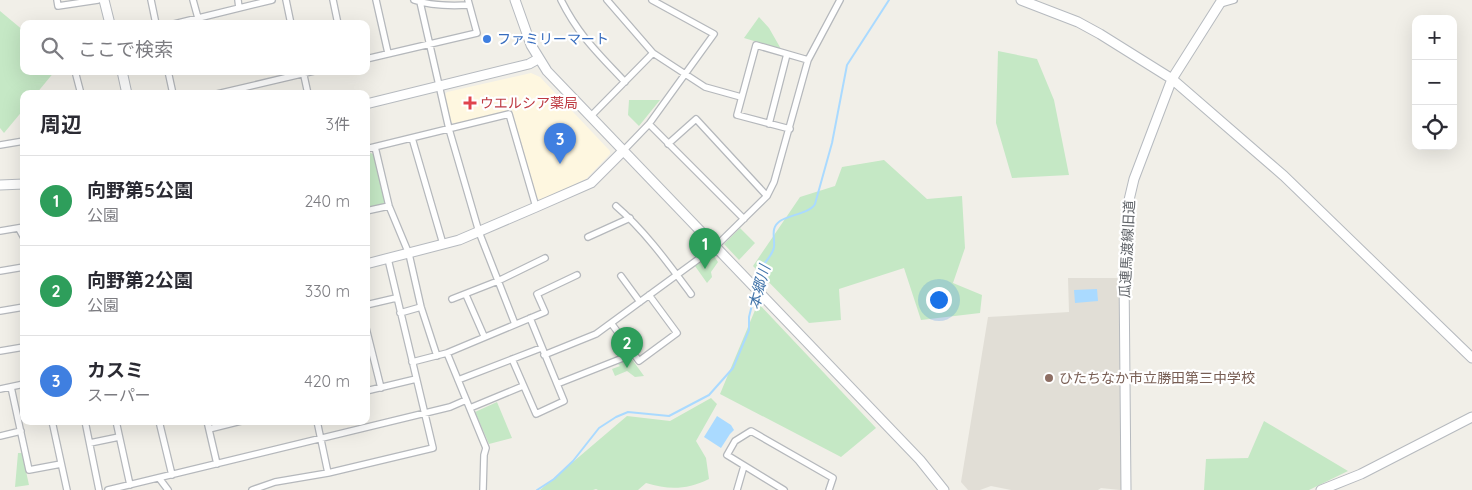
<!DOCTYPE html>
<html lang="ja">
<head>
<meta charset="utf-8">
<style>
	:root { --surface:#fff; --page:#f2f2f3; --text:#2b2b33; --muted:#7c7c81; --line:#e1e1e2; --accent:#1a73e8 }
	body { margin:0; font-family:Quicksand,"Noto Sans JP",sans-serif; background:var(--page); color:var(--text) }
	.controls { position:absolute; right:15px; top:15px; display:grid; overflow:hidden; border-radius:10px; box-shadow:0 5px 20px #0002 }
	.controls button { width:45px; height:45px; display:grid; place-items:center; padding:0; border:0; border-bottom:1px solid var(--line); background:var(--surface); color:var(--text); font:25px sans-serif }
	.you { position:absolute; left:938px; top:299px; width:18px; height:18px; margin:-12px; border:4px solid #fff; border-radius:50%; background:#1a73e8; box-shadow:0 0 0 8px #1a73e833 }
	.badge { display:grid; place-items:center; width:32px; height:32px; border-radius:50%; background:var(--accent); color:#fff; font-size:16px; font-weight:700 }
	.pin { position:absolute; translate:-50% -41px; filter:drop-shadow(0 1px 2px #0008) }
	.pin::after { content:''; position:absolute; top:26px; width:18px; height:15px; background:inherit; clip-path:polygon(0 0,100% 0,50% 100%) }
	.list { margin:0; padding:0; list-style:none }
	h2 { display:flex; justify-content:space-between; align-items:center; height:65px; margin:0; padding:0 20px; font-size:21px }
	h2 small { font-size:16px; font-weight:400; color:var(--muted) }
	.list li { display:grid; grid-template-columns:32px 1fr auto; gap:15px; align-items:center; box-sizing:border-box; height:90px; padding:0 20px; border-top:1px solid var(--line) }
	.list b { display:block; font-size:19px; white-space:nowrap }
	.list p { margin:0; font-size:16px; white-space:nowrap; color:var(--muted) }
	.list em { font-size:16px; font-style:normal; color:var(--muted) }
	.icon { flex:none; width:28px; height:28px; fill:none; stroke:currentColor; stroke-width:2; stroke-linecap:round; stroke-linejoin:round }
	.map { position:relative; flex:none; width:1472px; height:490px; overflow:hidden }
	.search { position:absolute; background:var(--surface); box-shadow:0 5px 20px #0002; left:20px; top:20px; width:350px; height:55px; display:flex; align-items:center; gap:12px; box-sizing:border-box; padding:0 18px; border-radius:10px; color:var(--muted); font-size:19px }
	.panel { position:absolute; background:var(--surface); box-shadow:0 5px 20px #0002; left:20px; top:90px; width:350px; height:335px; border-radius:10px }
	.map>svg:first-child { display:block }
	.commercial { fill:#fef7e0 }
	.education { fill:#e1ded6 }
	.green { fill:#c5e8c5 }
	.water { fill:#aadaff }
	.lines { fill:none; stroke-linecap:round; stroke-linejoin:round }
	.stream { stroke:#aadaff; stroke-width:2 }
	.street-casing { stroke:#b5b8bc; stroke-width:8 }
	.secondary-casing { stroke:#b6babf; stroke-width:11 }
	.street { stroke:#fff; stroke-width:5.5 }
	.secondary { stroke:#fff; stroke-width:9 }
	.shop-dot { fill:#3f7fe0; stroke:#fff; stroke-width:2 }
	.health-dot { fill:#e0444e; stroke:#fff; stroke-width:2 }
	.education-dot { fill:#8d6e63; stroke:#fff; stroke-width:2 }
	.labels { text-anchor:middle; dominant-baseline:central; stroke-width:4.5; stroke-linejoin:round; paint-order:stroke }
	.shop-label { font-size:14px; fill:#366cbe; stroke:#fff; text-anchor:start }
	.health-label { font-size:14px; fill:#be3a42; stroke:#fff; text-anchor:start }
	.street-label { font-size:14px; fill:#5f6368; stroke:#fff }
	.education-label { font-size:14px; fill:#785e54; stroke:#fff; text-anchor:start }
	.water-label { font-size:15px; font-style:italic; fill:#4174aa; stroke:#fff }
</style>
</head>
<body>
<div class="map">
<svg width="1472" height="490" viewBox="0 0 1472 490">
	<rect width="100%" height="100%" fill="#f1efe8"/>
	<path class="commercial" d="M531,73l9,4 70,74v3l-24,25 -45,21 -4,-2 -25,-88 -57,14 -4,-2 -7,-26 3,-4z"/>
	<path class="education" d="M1068,278h53l-1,120 3,89 -3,3 -19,-2 -3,2h-87l-20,-4 -11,4h-12l-7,-8 27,-165 81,-5z"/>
	<path class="green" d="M0,11l24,20v40h31l-19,23h-12v15l-20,24 -4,-5z
		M759,17l10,11 12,21 -37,-11z
		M998,51l39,8 17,41 15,75 -57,3 -16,-55z
		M629,100h31l-21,26 -11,-11z
		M371,153l3,2 11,47 -3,4 -16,3v-55z
		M884,160l43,39 35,-3 3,52 -12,35 29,12 -2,18 -59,7 -17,-52 -65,21 2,31 -32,3 -56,-57 47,-69 35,-11 7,-19z
		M740,228l15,15 -16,17 -15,-16z
		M712,253l6,9 -7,10 1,5 -5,6 -12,-17z
		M758,303l118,125 -35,29 -121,-63z
		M631,358l13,18 -9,1 -8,-6 -12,5 -3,-7 8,-3 -3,-3z
		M711,398l6,6 -21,37 10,17 3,21c-23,11 -40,11 -63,4l-8,7h-40l-2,-1 -3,1h-53l87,-74 43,5z
		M497,402l15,36 -23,6 -14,-32z
		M1264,421l84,50 -39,19h-105l2,-31 42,-1z
		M18,453h4l7,32 -14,2z"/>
	<path class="water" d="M1097,289l1,12 -23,2 -1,-13z
		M717,416l14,9 3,5 -4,4 -9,14 -17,-11z"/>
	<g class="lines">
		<path class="stream" d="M757,286c1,-6 2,-13 5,-19 4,-6 11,-13 12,-20 1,-10 -4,-19 6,-26 9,-6 30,-8 35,-17l17,-61 15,-78 42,-65
			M537,490l17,-11 19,-18 26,-33 17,-11 12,-5 41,4 40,-21 24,-27 16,-38v-13l6,-24"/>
		<defs>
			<path id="street" d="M57,0l1,6 40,-6
				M151,0l5,24
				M193,0l5,18
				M238,0l1,8
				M286,0l5,24
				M333,0l5,24
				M376,0l12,53
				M414,0c17,6 37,6 55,5
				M561,0c18,36 37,53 64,82
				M607,0l46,53 52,34 36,10
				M420,2l29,127 30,103 36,92
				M1220,4l14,-4
				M174,24l98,-24
				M366,59l111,-26 -9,-33
				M75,71l6,23
				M168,71l5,23
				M303,71l5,23
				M217,94l97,-23
				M590,117l63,-64
				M649,124l95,95
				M769,124l18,-70
				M790,129l-53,-14 19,-70 52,15
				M412,138l31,106
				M668,144l28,-25 71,77
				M0,145l24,-4
				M375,147l14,59 20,48 12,53 16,49
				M366,149l143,-35 27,93
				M623,151l26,-27 65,-90 -62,-34
				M616,206c29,25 52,57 75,88
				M366,211l23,-5
				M19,229l5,9
				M0,231l24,-4
				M588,237l42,-19
				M0,271l24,-4
				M621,276l19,26
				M466,295l18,41
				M452,299l46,-18 47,-23
				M366,305l30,-7
				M0,311l24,-4
				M400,313l21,-6
				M611,323l28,38 38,-28 -28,-38
				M366,328l15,60
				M0,351l24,-4
				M447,353l39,95 -2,7 -1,35
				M544,355l52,-21 15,-11 104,-76 52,-51 7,-14 34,-122 32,-60
				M512,359l24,55 28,-13 -34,-83
				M412,362l35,-9 98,-41 -8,-18 40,-19
				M458,380l83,-32
				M557,384l76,-30
				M11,387l18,83 32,-6
				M0,389l24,-5
				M366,391l50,-12
				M470,408l53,-22
				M52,421l15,69
				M85,421l14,69
				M116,421l14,64
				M159,421l13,54
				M207,421l10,43
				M317,421l11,52
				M209,429l32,-8
				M0,436l21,-5
				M90,443l29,-6
				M159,478l9,12
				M108,490l342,-83 16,-7
				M252,490l23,-8 53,-9 105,-25 -45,-189
				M737,490l7,-24
				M784,490l-57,-35 8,-14 16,-10 82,47 -4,12"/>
			<path id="secondary" d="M104,0l6,24
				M515,0l16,45 16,26 373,389 24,30
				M1021,0l57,22 22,12 72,45 112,97 188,182
				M122,71l5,23
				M366,104l163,-40 9,-5
				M0,185l24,-1
				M366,264l93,-24 77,-33 55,-24 32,-32
				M1126,490l-2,-217 5,-73 5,-21 38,-100 50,-79
				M1321,490l40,-16 111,-57"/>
		</defs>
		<use href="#street" class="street-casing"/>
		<use href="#secondary" class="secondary-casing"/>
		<use href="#street" class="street"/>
		<use href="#secondary" class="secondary"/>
	</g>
	<circle class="shop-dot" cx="487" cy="39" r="5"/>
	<path class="health-dot" d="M467.5 95.5h5v5h5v5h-5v5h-5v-5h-5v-5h5z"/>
	<circle class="education-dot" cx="1049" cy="378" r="5"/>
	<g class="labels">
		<g class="shop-label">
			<text x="497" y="39">ファミリーマート</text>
		</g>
		<g class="health-label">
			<text x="480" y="103">ウエルシア薬局</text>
		</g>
		<g class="street-label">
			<text transform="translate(1127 249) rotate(-87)">瓜連馬渡線旧道</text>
		</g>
		<g class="education-label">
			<text x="1059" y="378">ひたちなか市立勝田第三中学校</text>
		</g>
		<g class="water-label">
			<text transform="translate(759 287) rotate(-75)">本郷川</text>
		</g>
	</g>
</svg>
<div class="controls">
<button>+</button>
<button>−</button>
<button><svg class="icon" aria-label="locate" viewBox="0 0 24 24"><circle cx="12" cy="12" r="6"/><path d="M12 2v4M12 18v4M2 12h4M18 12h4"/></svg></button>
</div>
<div class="you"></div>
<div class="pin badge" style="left:705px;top:269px;background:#2e9e5b">1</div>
<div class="pin badge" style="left:627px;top:368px;background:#2e9e5b">2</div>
<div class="pin badge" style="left:560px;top:164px;background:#3f7fe0">3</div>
<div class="search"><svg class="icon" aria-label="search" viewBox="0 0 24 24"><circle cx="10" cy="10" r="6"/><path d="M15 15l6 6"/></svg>ここで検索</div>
<section class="panel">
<h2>周辺<small>3件</small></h2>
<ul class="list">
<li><span class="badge" style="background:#2e9e5b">1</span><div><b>向野第5公園</b><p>公園</p></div><em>240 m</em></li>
<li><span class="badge" style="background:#2e9e5b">2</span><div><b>向野第2公園</b><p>公園</p></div><em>330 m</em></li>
<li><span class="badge" style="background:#3f7fe0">3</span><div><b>カスミ</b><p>スーパー</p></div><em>420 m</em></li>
</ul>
</section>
</div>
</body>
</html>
